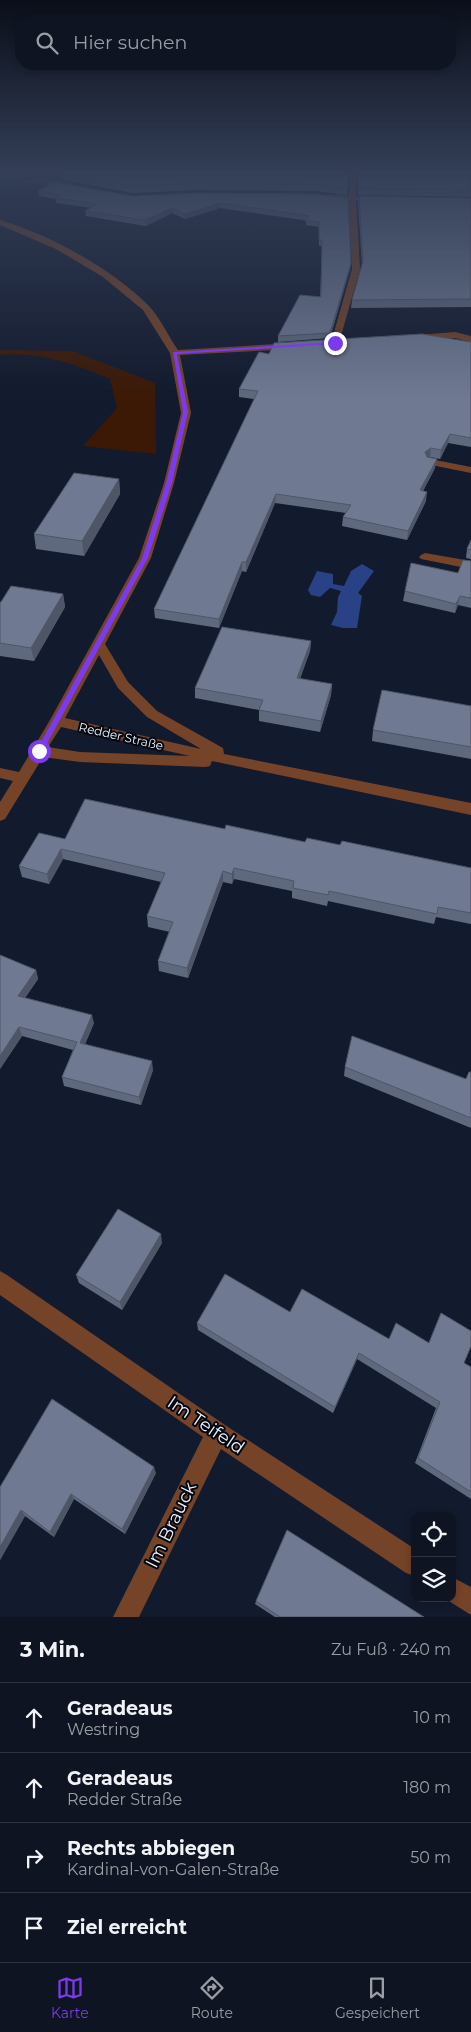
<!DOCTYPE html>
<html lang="de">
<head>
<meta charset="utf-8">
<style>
	:root { --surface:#0e1422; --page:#1c212f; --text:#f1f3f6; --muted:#9b9ea5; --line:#2e3340; --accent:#7c3aed }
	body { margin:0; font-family:Montserrat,sans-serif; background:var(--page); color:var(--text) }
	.controls { position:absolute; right:15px; bottom:15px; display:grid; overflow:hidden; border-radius:10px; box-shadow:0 2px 8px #0003 }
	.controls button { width:45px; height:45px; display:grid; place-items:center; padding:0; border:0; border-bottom:1px solid var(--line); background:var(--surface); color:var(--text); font:25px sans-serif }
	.stop { position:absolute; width:15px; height:15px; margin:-11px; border:4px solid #7c3aed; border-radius:50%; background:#fff }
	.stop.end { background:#7c3aed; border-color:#fff; box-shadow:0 1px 5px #0008 }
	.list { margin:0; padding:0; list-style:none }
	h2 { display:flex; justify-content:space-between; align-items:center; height:65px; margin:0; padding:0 20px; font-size:21px }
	h2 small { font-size:16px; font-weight:400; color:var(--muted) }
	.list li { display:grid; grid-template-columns:32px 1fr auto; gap:15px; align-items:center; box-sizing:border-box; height:70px; padding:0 20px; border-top:1px solid var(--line) }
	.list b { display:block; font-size:19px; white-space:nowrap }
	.list p { margin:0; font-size:16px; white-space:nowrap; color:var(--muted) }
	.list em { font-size:16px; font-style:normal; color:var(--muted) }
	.icon { flex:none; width:28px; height:28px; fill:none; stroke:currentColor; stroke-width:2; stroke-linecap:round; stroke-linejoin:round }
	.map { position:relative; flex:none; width:471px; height:1617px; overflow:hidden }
	.search { position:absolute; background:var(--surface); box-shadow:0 2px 8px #0003; left:15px; right:15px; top:15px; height:55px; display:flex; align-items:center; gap:12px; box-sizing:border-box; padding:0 18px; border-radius:20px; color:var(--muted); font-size:19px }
	.sheet { height:345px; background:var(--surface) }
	nav { display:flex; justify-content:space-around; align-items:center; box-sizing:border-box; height:70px; border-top:1px solid var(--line); background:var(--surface); font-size:14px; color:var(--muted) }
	nav a { display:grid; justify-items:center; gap:2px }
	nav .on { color:var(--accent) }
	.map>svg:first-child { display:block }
	.green { fill:#3c1905 }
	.water { fill:#294185 }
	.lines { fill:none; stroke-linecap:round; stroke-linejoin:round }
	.minor { fill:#754328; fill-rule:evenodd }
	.wall { fill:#5f697e }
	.shaded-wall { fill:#4e5566 }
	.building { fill:#6f7a92; stroke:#4e5566 }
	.route { fill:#7c3aed }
	.labels { text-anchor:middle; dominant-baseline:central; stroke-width:4; stroke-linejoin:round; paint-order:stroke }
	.far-street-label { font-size:12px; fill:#e9f0fe; stroke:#03060d }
	.near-street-label { font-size:18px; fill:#e9f0fe; stroke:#03060d }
</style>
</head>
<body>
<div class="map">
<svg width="471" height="1617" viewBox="0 0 471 1617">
	<rect width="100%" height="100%" fill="#121a2d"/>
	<path class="green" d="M0,350l73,1 82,32 1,71 -73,-8 34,-38 -7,-29c-37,-16 -70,-27 -110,-24z"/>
	<path class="water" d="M362,564l12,7 -16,22 4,3 -5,32h-14l-12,-3 6,-13 1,-15 3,-6 -11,-3 -10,9 -9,-2 -3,-5 9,-19 16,3v10l11,2 7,-15z"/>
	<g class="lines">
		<path class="minor" d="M350,171h6v25l23,1 4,2 -4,2 -23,-1 4,69 -21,74 -4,3 -4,-3 21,-74 -4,-70 -21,-1 -4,-2 4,-2 22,1z
			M40,178l30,5 3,2 -3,2 -30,-5 -13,1 -3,-2z
			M0,220c49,14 112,49 148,85 12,12 20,31 30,45l115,-7 4,3 -4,3 -113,6 11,58 -17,70 -23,75 -46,86 23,38 29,29 66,37 1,6 247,49v12l-259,-54 -2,5 -5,1 -125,-5 -37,-5 -38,62 -5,2v-19l13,-21 -13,-3v-10l19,4 31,-52 89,-162 25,-75 17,-70 -11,-60 -27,-43 -40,-33 -47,-28 -56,-24zM99,655l19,33 29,29 54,32 -136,-31zM61,727l129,29 -110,-4 -32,-5z
			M455,332l16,4v6l-16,-4 -37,3 -4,-3 4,-3z
			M430,459l41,8v6l-45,-9 -1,-2 1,-2z
			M425,553l46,8v8l-50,-10 -2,-2 2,-2z
			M0,1271l7,4 218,150 190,124v27l-9,-3 -185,-124 -82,168h-26l90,-180 -203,-142z
			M452,1577l19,10v28l-27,-17h8z"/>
	</g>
	<path class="wall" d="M348,171l-1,24 -32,-4 -118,-1 -64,3 -70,-13 -1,-7z
		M358,171h113v26l-113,-2z
		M38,191l95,5 182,-2 36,69 -1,6 -20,69 -52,4v-6l42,-39 2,-51h-3v-19l-13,-2v-4l-3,-1 -83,-12 -35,11 -13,-6 -26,13 -60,-10 -1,-5 6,-3 -35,-5v-4l-17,-3z
		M359,196l112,2v109l-120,1 1,-8 10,-36 -4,-61z
		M471,342v105l-23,-4 -8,16 -10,-2 5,11 -12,23 3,10 -19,39 -65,-14 1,-9 3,-4 -71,-10 -29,69 -4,-1 -23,57 -64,-10 -1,-9 100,-210 -15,-2v-8l30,-35z
		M119,479l1,15 -36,62 -48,-7 -2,-15z
		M471,540v19l-5,-1 1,-9z
		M471,561v47l-13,-3 -3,8 -52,-12 2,-10 53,-18z
		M63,594l2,13 -31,54 -34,-5v-54z
		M311,641l-1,10 -10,28 32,5 -1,11 -11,37 -61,-11v-11l-64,-12v-10z
		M471,706v53l-99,-18 1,-11z
		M225,829l80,13 35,3 131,23v56l-35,-7 -2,7 -106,-23 -1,5 -35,-8v-7l-58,-12 -2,5 -9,-2 -35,96 -29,-7 -1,-10 12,-29 -22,-5 -1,-11 14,-34 -98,-23 -14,25 -27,-7 -3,-11 46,-27z
		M0,955l36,15 2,9 -13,19 69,25 -9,21 68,26 -12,35 -77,-19 -2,-9 11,-27 -51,-14 -22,33z
		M345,1067l121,12 5,-7v56l-127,-52z
		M162,1243l-40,67 -43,-27 -3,-8z
		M290,1312l99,27 40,3 12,-29 23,50 7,4v132l-56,-36 21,-55 -79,-49 -24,54 -135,-83 -1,-7z
		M156,1473l-31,61 -51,-35 -20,38 -29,-21 -25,44v-73z
		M256,1601l168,16h-149l-20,-13z"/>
	<path class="shaded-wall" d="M220,203v5l-35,11v-5z
		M172,208v5l-26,13 -1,-6z
		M351,263l-1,6 -20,69v-5z
		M450,434l-2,9 -8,16 1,-9z
		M431,448l-1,9 -7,4 2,-9z
		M437,459l-2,9 -16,31 1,-9z
		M119,479l1,15 -36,62 -2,-15z
		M427,492l-1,9 -19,39 1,-9z
		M276,494l-1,9 -29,69v-10z
		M242,562v9l-23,57v-9z
		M63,594l2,13 -31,54 -3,-13z
		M460,596l-2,9 -3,8 1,-9z
		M311,641l-1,10 -14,38 1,-11z
		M332,684l-1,11 -11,37 1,-11z
		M61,849l2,10 -14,25 -2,-10z
		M234,868v11l-2,5v-10z
		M223,871v11l-35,96 -1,-10z
		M36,970l2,9 -18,26 -2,-9z
		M92,1015l2,8 -12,29 -2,-9z
		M19,1027l3,9 -22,33v-13z
		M152,1061l1,9 -12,35 -2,-8z
		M161,1234l1,9 -40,67 -2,-8z
		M359,1353l-2,6 -24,54 2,-6z
		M154,1467l2,6 -31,61 -3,-5z
		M71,1494l3,5 -20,38 -4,-5z
		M21,1510l4,6 -25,44v-13z"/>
	<path class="building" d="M65,171h283v17l-33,-4 -118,-1 -64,3 -71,-13z
		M358,171h113v19l-113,-2z
		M53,182l80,14 64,-3 118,1 33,4 3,65 -21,70 -52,3 22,-41 21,2 1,-57h-3v-18l-13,-2 4,-4 -7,-1 -83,-12 -35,11 -13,-6 -27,12 -60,-9 12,-7 -41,-6 4,-3 -22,-4z
		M359,196l112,2v101l-119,1 11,-39z
		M422,334l49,8v96l-21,-4 -9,16 -10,-2 -6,4 2,5 10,2 -17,31 7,2 -19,39 -65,-14 8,-12 -75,-11 -30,68h-4l-23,57 -65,-10 104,-218 -19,-2 20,-37 10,2 5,-11z
		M74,473l45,6 -37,62 -48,-7z
		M471,540v10l-4,-1z
		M463,560l8,1v37l-11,-2 -4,8 -51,-13 6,-28 47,10z
		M11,586l52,8 -32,54 -31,-5v-41h1z
		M222,627l89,14 -14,37 35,6 -11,37 -62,-11 4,-10 -68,-12z
		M382,690l89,16v41l-98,-17z
		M85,799l140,30 1,-4 79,17 2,-4 33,7 2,-4 129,27v45l-33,-6 -1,7 -108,-23 -1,4 -35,-7 1,-7 -60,-13 -2,6 -9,-3 -36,97 -29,-7 15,-39 -26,-6 18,-43 -104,-24 -14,25 -28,-8 20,-33 26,6z
		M0,955l36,15 -18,26 74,19 -12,28 72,18 -13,36 -77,-20 15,-35 -58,-15 -19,29z
		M352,1036l114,43 3,-7h2v46l-126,-51z
		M118,1209l43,25 -41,68 -44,-27z
		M225,1274l65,38 12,-23 87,50 7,-16 33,20 12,-30 30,18v15l-7,17 7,4v125l-53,-34 22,-56 -81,-49 -24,54 -138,-84z
		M52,1399l102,68 -32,62 -51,-35 -21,38 -29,-22 -21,37v-60z
		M287,1530l137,87h-144l-24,-16z"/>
	<linearGradient id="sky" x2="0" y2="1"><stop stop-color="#0a0e19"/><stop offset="0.43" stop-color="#333e57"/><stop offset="1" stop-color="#333e57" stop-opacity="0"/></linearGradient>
	<rect width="471" height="398" fill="url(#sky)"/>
	<path class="route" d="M335,342l2,2 -160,10 11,58 -16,71 -24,75 -105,193 -4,3 -2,-1 -1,-2 106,-193 24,-75 17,-71 -10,-60z"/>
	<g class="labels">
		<g class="far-street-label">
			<text transform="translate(121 736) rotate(13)">Redder Straße</text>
		</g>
		<g class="near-street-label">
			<text transform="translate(206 1425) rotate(34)">Im Teifeld</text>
			<text transform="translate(171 1525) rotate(-64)">Im Brauck</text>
		</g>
	</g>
</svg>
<div class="controls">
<button><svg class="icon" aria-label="locate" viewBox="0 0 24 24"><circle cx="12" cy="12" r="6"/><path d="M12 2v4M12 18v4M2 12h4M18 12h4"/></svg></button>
<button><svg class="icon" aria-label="layers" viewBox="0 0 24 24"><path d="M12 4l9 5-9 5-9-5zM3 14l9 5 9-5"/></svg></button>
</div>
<div class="stop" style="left:39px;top:751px"></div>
<div class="stop end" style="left:335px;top:343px"></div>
<div class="search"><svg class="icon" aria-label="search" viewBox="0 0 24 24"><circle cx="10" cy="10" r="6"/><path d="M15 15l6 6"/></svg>Hier suchen</div>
</div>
<section class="sheet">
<h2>3 Min.<small>Zu Fuß · 240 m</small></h2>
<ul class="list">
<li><svg class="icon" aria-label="ahead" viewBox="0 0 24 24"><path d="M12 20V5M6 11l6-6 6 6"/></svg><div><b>Geradeaus</b><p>Westring</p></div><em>10 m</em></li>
<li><svg class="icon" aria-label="ahead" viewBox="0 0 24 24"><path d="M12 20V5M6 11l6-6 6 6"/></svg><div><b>Geradeaus</b><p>Redder Straße</p></div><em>180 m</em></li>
<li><svg class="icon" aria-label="right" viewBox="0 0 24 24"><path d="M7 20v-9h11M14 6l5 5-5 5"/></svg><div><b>Rechts abbiegen</b><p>Kardinal-von-Galen-Straße</p></div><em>50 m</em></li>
<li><svg class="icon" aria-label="arrive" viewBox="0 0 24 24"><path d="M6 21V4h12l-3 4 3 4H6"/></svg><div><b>Ziel erreicht</b></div></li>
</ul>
</section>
<nav>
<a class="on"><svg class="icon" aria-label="map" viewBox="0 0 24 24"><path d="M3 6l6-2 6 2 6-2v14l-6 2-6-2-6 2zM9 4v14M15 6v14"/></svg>Karte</a>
<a><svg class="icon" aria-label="directions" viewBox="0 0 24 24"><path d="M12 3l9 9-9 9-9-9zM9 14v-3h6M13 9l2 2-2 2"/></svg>Route</a>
<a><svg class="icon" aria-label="saved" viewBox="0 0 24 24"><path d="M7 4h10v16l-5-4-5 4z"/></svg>Gespeichert</a>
</nav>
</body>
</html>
